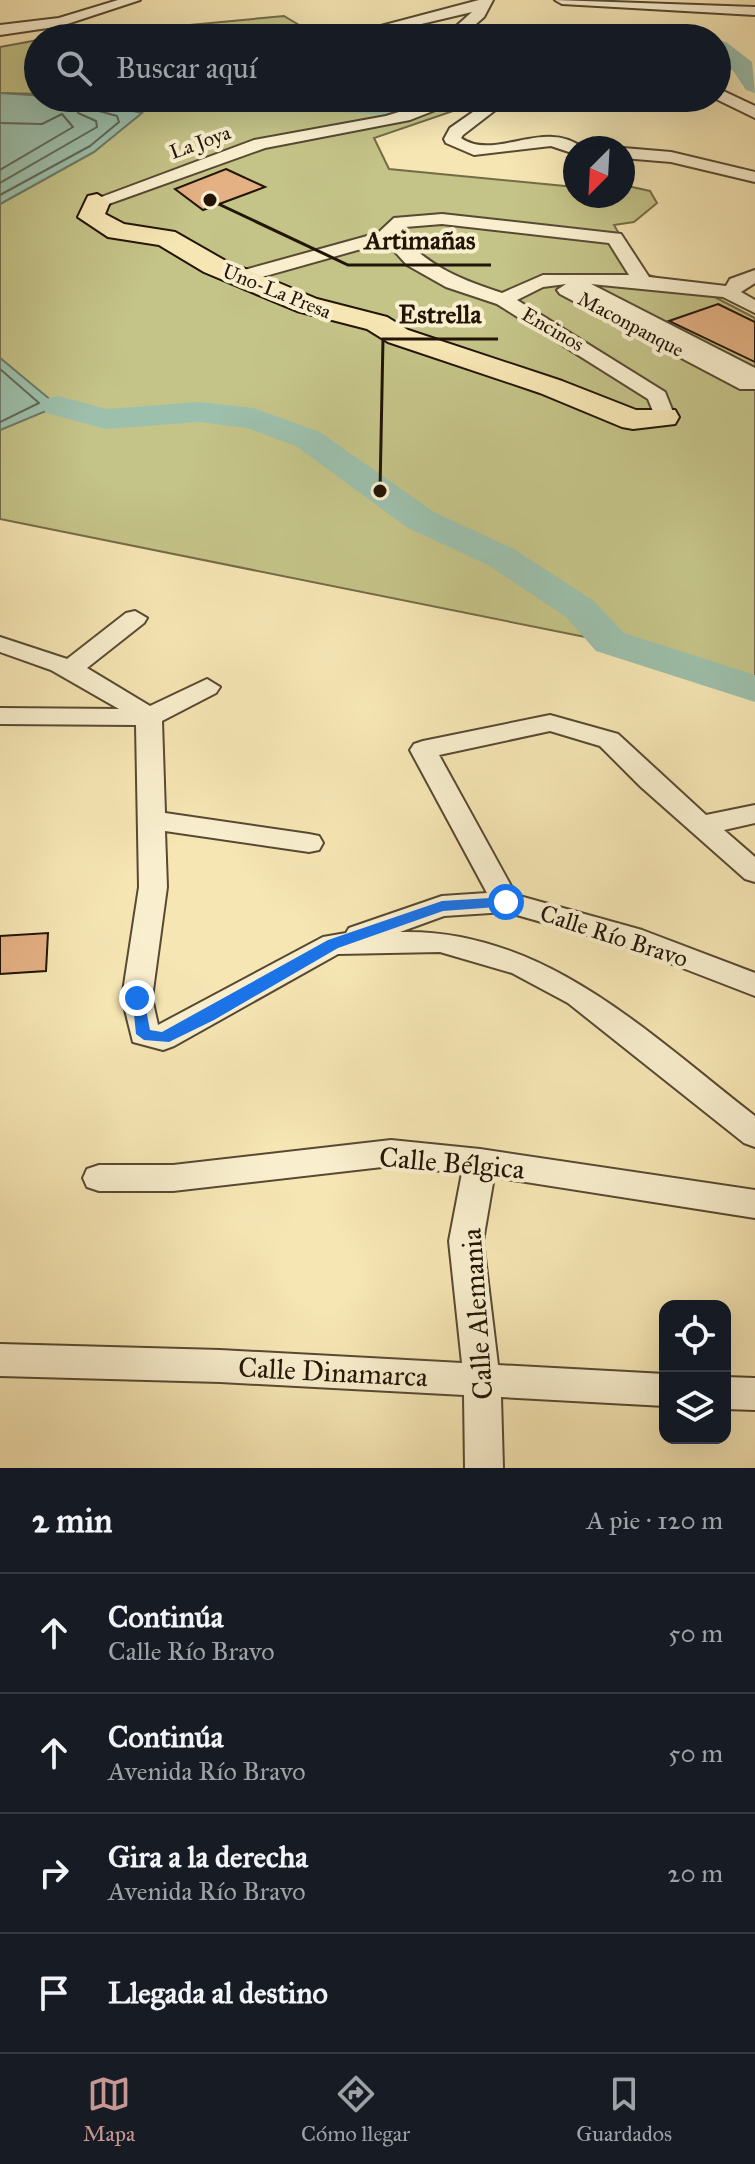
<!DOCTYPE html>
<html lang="es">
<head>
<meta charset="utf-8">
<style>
	:root { --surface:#171b24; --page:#242831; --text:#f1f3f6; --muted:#9ea1a6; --line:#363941; --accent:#c59692 }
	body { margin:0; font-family:"IM FELL Great Primer",serif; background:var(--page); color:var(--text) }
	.controls { position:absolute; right:24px; bottom:24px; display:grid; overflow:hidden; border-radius:16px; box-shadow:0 8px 32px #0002 }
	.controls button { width:72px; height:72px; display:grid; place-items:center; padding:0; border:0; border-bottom:2px solid var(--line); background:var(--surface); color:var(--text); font:40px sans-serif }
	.compass { position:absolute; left:563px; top:136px; width:72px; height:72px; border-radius:50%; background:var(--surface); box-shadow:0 8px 32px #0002; rotate:204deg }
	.stop { position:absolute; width:24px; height:24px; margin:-18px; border:6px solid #1a73e8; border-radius:50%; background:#fff }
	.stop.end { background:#1a73e8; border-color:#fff; box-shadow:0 2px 8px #0008 }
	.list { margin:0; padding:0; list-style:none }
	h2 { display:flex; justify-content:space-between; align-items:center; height:104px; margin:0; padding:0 32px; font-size:34px }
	h2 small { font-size:26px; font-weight:400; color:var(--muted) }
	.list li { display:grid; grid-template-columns:52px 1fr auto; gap:24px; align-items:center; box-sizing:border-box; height:120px; padding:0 32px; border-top:2px solid var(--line) }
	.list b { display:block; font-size:30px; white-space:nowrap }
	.list p { margin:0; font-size:26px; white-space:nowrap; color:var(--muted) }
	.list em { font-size:26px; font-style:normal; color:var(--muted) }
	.icon { flex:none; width:44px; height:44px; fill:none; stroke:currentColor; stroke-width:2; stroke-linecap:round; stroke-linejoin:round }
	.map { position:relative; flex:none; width:755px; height:1468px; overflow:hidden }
	.search { position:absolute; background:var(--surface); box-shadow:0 8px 32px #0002; left:24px; right:24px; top:24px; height:88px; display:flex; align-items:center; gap:20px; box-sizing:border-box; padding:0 28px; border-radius:44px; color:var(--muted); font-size:30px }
	.sheet { height:584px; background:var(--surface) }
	nav { display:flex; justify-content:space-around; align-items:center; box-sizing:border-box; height:112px; border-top:2px solid var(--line); background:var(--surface); font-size:22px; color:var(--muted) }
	nav a { display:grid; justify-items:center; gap:4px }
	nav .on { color:var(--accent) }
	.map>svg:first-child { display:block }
	.green { fill:#c4c388; stroke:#746c47; stroke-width:2 }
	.water { fill:#9dc0ac; stroke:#6c7c6a; stroke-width:2 }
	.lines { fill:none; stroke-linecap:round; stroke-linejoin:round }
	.shore { stroke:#606a59; stroke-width:2 }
	.river { fill:#9dc0ac; fill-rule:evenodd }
	.building { fill:#e3b183; stroke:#231506; stroke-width:2 }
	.minor-casing { stroke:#584932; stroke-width:4 }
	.highway-casing { stroke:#231506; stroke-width:4 }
	.minor { fill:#f9efce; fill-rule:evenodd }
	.highway { fill:#f6e6b4; fill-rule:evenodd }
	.route { fill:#1a73e8 }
	.labels { text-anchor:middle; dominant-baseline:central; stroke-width:8; stroke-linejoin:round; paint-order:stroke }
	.far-street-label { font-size:20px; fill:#231506; stroke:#f9efce }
	.street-label { font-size:24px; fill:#231506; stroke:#f9efce }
	.near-street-label { font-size:28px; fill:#231506; stroke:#f9efce }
	.leader { fill:none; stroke:#231506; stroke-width:3 }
	.callout-dot { fill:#231506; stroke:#f9efce; stroke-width:3 }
	.callout-label { font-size:26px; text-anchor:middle; font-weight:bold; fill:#231506; stroke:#f9efce; stroke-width:8; stroke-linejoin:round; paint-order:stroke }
</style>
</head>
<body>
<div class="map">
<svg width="755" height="1468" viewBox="0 0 755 1468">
	<rect width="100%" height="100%" fill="#f6e6b4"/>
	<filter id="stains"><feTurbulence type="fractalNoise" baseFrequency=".0025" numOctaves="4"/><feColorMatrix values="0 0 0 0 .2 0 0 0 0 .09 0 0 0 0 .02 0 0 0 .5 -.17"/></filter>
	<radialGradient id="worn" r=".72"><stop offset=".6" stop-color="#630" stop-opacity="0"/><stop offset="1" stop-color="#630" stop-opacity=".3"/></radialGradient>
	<path class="green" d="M284,16l37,22h-270z
		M38,40v54l-38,-1v-46z
		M75,98h416l-117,40 15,31 186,18v9h48v-11l27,6 7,12 -23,19 -20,3 28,48 61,18 52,27v371l-145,-47 -610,-123v-89l57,-24 -57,-48v-154l94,-52 47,-39z"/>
	<path class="water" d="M0,93l75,5 67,15 -48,39 -94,52z
		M0,358l58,48 -58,24z"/>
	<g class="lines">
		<path class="shore" d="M0,123l42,1 20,-10 11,13 -73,43
			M0,183l97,-56 -1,-6 -18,-8 -5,-15
			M0,195l90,-49 29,-24 -2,-6 -29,-8 -5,-10
			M0,369l39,34 -39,19"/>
		<path class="river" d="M692,28l18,5 3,5h-59l3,-5z
			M717,40l9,2 26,20 3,31 -9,-3 -12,-18 -17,-13z
			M214,98l177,1 29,-1 -13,15 -9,2 -171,-9z
			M58,396l49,13 92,-7 54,6 67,24 114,80 80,37 80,52 30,32 131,42v27l-159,-51 -30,-34 -78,-52 -80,-37 -112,-82 -49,-18 -48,-6 -93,7 -60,-16 -5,-7 5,-7z"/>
	</g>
	<path class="building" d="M226,169l39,18 -62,23 -28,-21z
		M718,304l37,18v40l-86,-41z
		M48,933l-2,38 -46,3v-38z"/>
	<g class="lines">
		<defs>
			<path id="minor" d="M118,0h22l-79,26 -61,9v-10l59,-7z
				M479,0h14l-9,17 -24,21h-17l29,-26 -110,26 -19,-2z
				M555,0l200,7v8l-193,-11z
				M717,88l38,18v12l-41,-20z
				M444,98h22l-56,22 -145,28 -162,58 -6,1 -9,-5 166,-62 132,-24z
				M493,98h18l-48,37 -2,3c34,24 83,-21 122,10h-8v6l-24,-8 -77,9 -28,-12 -2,-4 6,-11z
				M665,98h16v5l-14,3z
				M623,148l48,4 84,20v10l-84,-20 -48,-4z
				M442,214l179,20 28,43 77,9 4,-7 25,-9v13l-14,9 14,8v13l-32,-16 -132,-13 164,84v21h-15l-180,-95 -3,-4 9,-6 -23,3 -26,13 148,92 10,25 -11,6 -7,-2 -9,-22 -151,-95 -51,-17 -39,-22 -21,-23 -142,40 -9,-6 2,-4 141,-39 16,-15zM442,224l167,19 20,32h-86l-41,18c-43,-14 -72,-26 -104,-60l7,-6z
				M135,611l12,7 -3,5 -57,45 63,38 57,-27 13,8 -4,6 -54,28 3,92 144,21 10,2 4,7 -4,7 -10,2 -144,-21 2,56 -15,111 6,27 165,-88 23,-4 3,-5 93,-32 45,-3 -77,-143 4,-6 9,-3 127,-26 68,19 88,81 49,-10v18l-31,7 31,27v25l-10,-3 -104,-92 -41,-41 -50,-15 -111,24 77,140 126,35 113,43v23l-132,-51 -117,-33 -62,4 -44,16c143,-4 249,102 355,184v31l-11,-4 -176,-140 -56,-30 -72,-21 -102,2 -164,92 -11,4 -30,-8 -11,-44 17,-111 -3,-162 -136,-1v-16l119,1 -68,-39 -51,-18v-15l67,22 59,-46z
				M391,1140l89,9 275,41v28l-261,-41 -11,64 15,124 167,9v32l-164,-9 2,71h-38l-1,-73 -244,-13 -220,-6v-32l220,6 242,13 -13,-122 13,-68 -71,-7 -218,25h-74l-12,-4 -4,-9 4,-9 12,-4h74z
				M725,1377l30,1v32l-30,-1z"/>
			<path id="highway" d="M97,194l13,8 -5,12 19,10 51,8 49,28 93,39 70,18 21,13 154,51 74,29h39l4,7 -4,7 -42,5 -11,-2 -82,-34 -152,-51 -21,-13 -70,-18 -93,-39 -45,-27 -51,-8 -30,-20 10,-21z"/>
		</defs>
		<use href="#minor" class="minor-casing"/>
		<use href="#highway" class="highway-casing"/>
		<use href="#minor" class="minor"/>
		<use href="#highway" class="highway"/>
	</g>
	<path class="route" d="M506,897l5,1v8l-68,5 -105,37 -124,72 -45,22 -25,-2 -8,-6 -4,-40h11l7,36 12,2 166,-92 114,-39z"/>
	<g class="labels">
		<g class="far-street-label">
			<text transform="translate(200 142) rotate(-20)">La Joya</text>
			<text transform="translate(277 291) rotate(22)">Uno-La Presa</text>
			<text transform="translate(631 324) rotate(28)">Maconpanque</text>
			<text transform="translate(553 329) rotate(30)">Encinos</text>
		</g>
		<g class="street-label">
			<text transform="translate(614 936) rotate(18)">Calle Río Bravo</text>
		</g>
		<g class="near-street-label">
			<text transform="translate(452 1163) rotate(5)">Calle Bélgica</text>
			<text transform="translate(477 1314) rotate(-94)">Calle Alemania</text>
			<text transform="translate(333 1372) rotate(3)">Calle Dinamarca</text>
		</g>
	</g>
	<path class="leader" d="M210 200L348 265H491M380 491L383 339H498"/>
	<g class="callout-dot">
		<circle cx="210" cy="200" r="8"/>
		<circle cx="380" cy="491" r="8"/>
	</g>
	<g class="callout-label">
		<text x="420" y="249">Artimañas</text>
		<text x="440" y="323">Estrella</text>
	</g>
	<rect width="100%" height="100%" filter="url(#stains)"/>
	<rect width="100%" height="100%" fill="url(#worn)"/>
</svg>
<div class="controls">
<button><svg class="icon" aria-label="locate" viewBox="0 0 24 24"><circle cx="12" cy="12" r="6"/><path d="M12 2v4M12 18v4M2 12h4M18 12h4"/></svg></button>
<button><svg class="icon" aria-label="layers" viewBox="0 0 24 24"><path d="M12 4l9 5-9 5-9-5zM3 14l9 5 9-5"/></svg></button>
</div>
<svg class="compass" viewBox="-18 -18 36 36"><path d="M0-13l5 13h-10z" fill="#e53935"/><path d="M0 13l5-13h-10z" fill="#9ea1a6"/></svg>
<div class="stop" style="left:506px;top:902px"></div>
<div class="stop end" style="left:137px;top:998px"></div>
<div class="search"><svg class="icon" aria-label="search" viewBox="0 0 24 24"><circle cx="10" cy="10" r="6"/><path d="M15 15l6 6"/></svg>Buscar aquí</div>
</div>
<section class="sheet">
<h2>2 min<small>A pie · 120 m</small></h2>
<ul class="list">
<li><svg class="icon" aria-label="ahead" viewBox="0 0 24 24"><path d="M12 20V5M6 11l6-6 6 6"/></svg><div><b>Continúa</b><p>Calle Río Bravo</p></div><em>50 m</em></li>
<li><svg class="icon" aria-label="ahead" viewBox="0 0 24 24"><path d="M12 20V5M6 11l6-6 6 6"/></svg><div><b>Continúa</b><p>Avenida Río Bravo</p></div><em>50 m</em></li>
<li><svg class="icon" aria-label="right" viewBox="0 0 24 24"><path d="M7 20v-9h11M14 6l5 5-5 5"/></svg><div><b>Gira a la derecha</b><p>Avenida Río Bravo</p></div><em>20 m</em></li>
<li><svg class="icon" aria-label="arrive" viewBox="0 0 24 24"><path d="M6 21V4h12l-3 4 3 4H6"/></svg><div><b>Llegada al destino</b></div></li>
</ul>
</section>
<nav>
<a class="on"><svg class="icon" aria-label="map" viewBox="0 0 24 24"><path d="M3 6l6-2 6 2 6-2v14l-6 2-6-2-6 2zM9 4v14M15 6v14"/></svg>Mapa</a>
<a><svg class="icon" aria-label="directions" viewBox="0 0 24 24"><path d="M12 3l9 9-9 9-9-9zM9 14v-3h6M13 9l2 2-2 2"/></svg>Cómo llegar</a>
<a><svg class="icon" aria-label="saved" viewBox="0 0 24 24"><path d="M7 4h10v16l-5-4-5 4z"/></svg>Guardados</a>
</nav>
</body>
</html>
